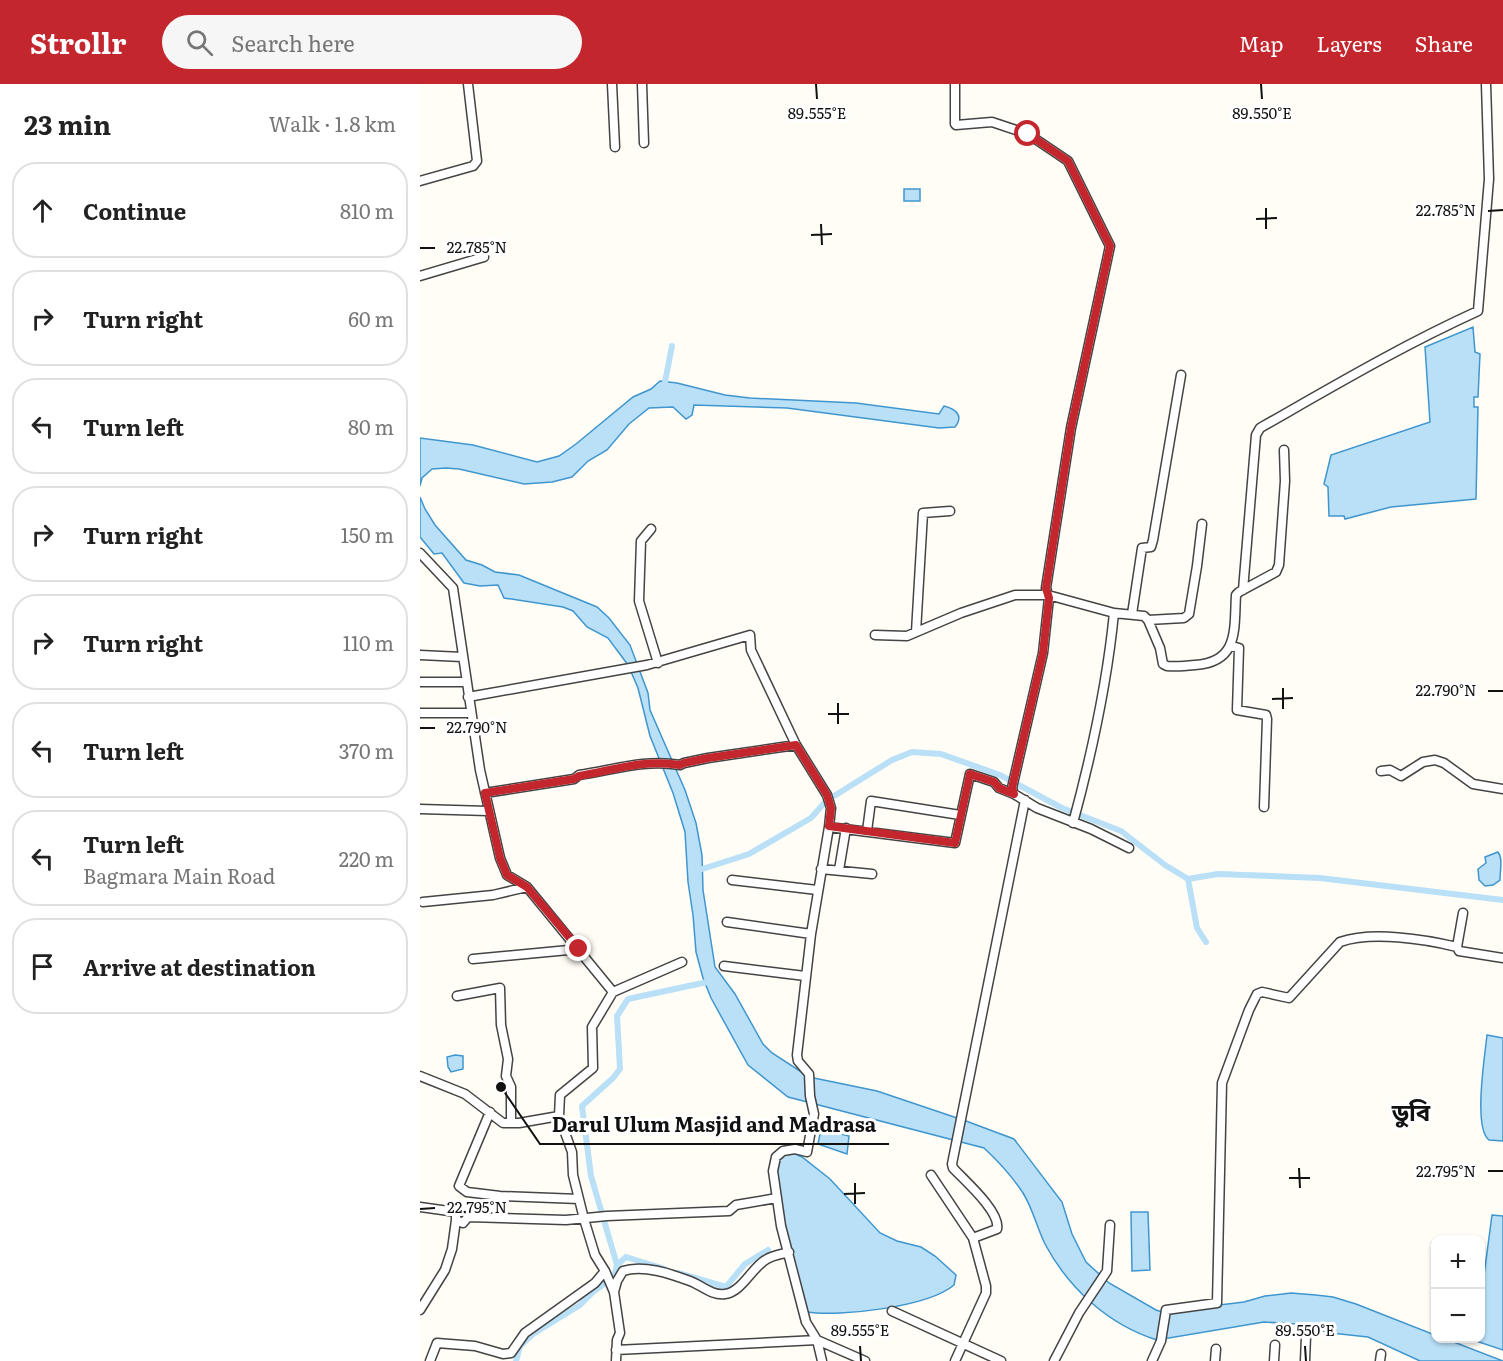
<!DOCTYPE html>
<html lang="en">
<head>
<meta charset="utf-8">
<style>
	:root { --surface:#fff; --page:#f6f6f6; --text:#222; --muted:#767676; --line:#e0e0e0; --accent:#c4262e }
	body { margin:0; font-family:Literata,"Noto Sans Bengali",serif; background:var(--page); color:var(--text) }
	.controls { position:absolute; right:18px; bottom:18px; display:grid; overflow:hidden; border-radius:12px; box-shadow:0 2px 4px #0004 }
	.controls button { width:54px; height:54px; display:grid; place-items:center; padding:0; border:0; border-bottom:2px solid var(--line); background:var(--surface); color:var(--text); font:30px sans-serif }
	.stop { position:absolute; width:18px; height:18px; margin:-14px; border:4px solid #c4262e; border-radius:50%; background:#fff }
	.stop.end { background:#c4262e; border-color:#fff; box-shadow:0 2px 6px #0008 }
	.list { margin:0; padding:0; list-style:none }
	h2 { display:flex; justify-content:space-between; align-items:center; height:78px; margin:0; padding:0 24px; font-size:26px }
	h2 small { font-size:20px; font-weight:400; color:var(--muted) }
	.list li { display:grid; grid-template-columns:39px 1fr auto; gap:18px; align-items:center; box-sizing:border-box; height:96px; margin:0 12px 12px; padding:0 12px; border:2px solid var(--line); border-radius:24px }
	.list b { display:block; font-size:22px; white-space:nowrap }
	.list p { margin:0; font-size:20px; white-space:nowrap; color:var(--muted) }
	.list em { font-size:20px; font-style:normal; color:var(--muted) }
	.icon { flex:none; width:33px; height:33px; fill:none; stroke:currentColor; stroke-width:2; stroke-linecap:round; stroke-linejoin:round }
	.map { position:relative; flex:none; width:1083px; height:1277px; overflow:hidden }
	header { display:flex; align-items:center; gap:36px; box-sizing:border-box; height:84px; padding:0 30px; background:var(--accent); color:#fff }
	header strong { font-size:28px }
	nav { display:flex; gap:33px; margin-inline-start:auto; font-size:21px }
	.search { width:420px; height:54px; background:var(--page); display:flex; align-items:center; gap:15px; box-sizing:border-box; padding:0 21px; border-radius:33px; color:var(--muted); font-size:22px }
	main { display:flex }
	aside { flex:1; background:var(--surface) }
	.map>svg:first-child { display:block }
	.water { fill:#b9e0f7; stroke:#3f96cf; stroke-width:1.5 }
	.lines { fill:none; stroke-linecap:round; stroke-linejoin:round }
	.canal { stroke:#b9e0f7; stroke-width:6 }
	.minor-casing { stroke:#444; stroke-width:11 }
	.minor { stroke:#fff; stroke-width:8 }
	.route { stroke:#c4262e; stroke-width:8 }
	.ticks { fill:none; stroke:#111; stroke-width:2 }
	.labels { text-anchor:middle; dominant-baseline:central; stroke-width:6; stroke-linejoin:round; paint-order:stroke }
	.district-label { font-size:24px; font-weight:bold; fill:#111; stroke:#fff }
	.ticks-label { font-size:15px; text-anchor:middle; fill:#111; stroke:#fff; stroke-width:6; stroke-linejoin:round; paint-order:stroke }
	.leader { fill:none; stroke:#111; stroke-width:2 }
	.callout-dot { fill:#111; stroke:#fff; stroke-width:2 }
	.callout-label { font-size:20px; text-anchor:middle; font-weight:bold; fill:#111; stroke:#fff; stroke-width:6; stroke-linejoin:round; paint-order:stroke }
</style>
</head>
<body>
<header>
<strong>Strollr</strong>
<div class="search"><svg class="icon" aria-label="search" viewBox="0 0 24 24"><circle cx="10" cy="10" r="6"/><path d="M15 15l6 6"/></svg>Search here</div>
<nav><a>Map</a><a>Layers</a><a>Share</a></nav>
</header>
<main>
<aside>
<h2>23 min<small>Walk · 1.8 km</small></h2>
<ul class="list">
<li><svg class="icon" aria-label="ahead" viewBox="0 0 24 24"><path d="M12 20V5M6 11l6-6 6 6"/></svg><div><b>Continue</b></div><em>810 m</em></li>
<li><svg class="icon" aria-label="right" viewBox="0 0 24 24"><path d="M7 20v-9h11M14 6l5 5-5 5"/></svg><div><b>Turn right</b></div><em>60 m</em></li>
<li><svg class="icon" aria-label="left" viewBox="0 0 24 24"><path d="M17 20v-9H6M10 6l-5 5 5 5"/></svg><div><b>Turn left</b></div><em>80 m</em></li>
<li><svg class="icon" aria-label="right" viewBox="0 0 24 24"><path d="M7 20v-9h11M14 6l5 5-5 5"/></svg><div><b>Turn right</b></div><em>150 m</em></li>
<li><svg class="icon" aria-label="right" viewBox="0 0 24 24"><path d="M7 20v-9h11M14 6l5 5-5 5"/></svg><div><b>Turn right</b></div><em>110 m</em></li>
<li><svg class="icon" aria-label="left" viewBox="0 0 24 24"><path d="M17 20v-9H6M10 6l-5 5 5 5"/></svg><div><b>Turn left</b></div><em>370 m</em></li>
<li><svg class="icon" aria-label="left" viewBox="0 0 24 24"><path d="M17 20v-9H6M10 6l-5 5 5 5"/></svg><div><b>Turn left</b><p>Bagmara Main Road</p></div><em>220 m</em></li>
<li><svg class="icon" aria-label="arrive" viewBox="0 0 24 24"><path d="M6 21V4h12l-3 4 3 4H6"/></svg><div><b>Arrive at destination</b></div></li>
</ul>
</aside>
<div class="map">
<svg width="1083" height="1277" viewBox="0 0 1083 1277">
	<rect width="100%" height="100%" fill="#fffdf5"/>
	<path class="water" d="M484,105h16v12h-16z
		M1053,243l2,25 5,2 -2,43h-4v10h4l-2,92 -85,8 -46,12 -1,-3h-15l-1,-29 -4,-3 7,-29 99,-33 -5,-75z
		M240,297l17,2 48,12 25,3 106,5 83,11 5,-8c12,3 20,10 11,21l-16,1 -152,-20 -93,-3 -2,10 -6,4 -13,-12 -24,1 -20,16 -22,26 -19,11 -16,16 -20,5 -28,2 -65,-15 -13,-1 -14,1 -10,9 -2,8v-48l53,7 64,17 22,-6 17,-12 57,-47 18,-8z
		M0,413l5,12 10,16 31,35 16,5 13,7 24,3 78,32 12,11 21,27 18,48 2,17 35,80 11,33 6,32 1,35 12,77 20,27 28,50 9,9 31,20 11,5 63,13 89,30 48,18 48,63 10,32 14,28 23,21 47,27 6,2 82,-10 21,-6 26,-3 25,2 17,2 23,7 79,31 1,3 10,1 57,22h-83l-52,-24 -37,-4 -35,-9 -32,-2 -107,18c-48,-15 -88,-51 -112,-96 -8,-16 -12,-35 -22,-51 -11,-17 -24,-31 -39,-45l-196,-51 -40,-32 -37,-67 -8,-20 -7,-26 -3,-37 -5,-33 -3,-50 -12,-39 -23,-57 -12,-48 -10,-23 -20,-27 -21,-11 -14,-16 -10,-4 -59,-9 -6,-13 -18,1 -16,-3 -22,-30 -8,1 -14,-17z
		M1078,768c5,6 2,18 2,28l-7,5 -8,1 -6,-6 -1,-11 8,-6 -1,-6z
		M1067,951l16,3v103l-14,-1c-16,-12 -4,-85 -2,-105z
		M35,971l8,1v13l-12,3 -3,-5 -1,-10z
		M401,1045l28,7 -2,18 -29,-10z
		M373,1069l9,4 28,22 50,54 17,8 24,6 14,9 21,19 -2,10c-26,22 -114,32 -147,27l-27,-102 -3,-47 5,-9z
		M711,1128h17l2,58 -18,1z
		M1072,1131l11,1v134l-30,-10 7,-2 1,-40z"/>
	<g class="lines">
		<path class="canal" d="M244,303l8,-41
			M276,787l53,-17 62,-36 15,-17 66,-41 20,-8 29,2 59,21 62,33 59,23 44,34 23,14 30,-5 102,4 183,22
			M768,795l9,49 9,14
			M197,1181l-26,-89 -9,-70 31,-28 7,-9 -3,-53 11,-17 84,-18
			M258,1189l48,14 19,-23 23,-14
			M96,1277l4,-15 13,-12 47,-29 14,-14 20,-14 3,-12 9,-8 39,12"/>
		<defs>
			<path id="minor" d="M192,0l3,63
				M222,0l2,59
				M535,0v40l1,1 36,-3 36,12 40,27 42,85 -39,182 -25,160 3,10 -6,55 -31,135 2,6 23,14 54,21 38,19
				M0,97l53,-15 4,-5 -9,-77
				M0,192l64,-19
				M231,445l-10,12 -2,60 19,62
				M0,469l33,35 27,182 20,88 7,17 20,12 86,105 -21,35 1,41 -33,27 -1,21 13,36 1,23 11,44 11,36 10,16 9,21 6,41 -3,7 -1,21
				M823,506l13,-155 4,-7c72,-41 143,-83 218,-117l11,-132 -3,-95
				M694,529l30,3 4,4 12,28 3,16 4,2c9,1 19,0 28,-1 44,-3 39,-35 41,-70l3,-3 37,-20 3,-7 6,-84 -1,-31
				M712,530l10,-66 9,-1 2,-7 28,-165
				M728,536l36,-2 5,-4 8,-48 5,-42
				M496,548l7,-119 27,-2
				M455,551l32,1 54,-23 54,-18h33l66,18c-7,71 -22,140 -41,210
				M812,562l7,2 -2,62 29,5 1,4 -3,88
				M0,571l42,2
				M0,598h46
				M48,613l179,-32 103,-30 1,15 45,95 31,50 4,13 -2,19 -18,107 -14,121 1,6 11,13 1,22 4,18 -7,38 -12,-3 -12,2 -7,6 -3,14 8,55 19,73 6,23 11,18 5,21
				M0,629h51
				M961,687l9,-1 11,6 22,-14 12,-2 9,3 29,21 30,5
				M65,709l89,-14 5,-4c35,-5 65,-16 101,-10l4,-2 24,-5 88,-13
				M0,725l68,2
				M409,743l126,16 15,-69 24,8 5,6 15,6
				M447,747l4,-30 89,14
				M401,785l51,5
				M419,786l7,-42
				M312,796l85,10
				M3,818l70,-7 34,-8
				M307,838l84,12
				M1037,863l6,-34
				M53,875l106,-10
				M304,882l81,10
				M193,908l69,-30
				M37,912l43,-8 1,37 7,34 -2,17 5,11v36
				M0,992l45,18 38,29h16l40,-7
				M70,1028l-31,74 8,6 33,4 79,3
				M511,1091l42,63 13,48v7l-31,68
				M0,1123l36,5v8l7,3 5,-6 98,3 41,-4 122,-5 7,-6 41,-7
				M553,1154l24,-9c4,-17 -33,-49 -44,-61l-1,-4 73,-364
				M194,1208l3,-11 6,-10c20,-7 48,3 67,10 11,4 22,15 35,13 17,-2 27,-27 42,-35 6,-4 15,-5 22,-7
				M0,1226l25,-40 7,-21 4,-29
				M472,1227l109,50
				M196,1266l201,-10 48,21
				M10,1277l7,-18 38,3 28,8 8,-1 14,-20 70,-50 10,-12
				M634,1277l25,-48 28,-42 3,-46
				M732,1277l9,-20 5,-31 51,-7 5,-220 27,-73 8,-16 5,-2 27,6 51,-56c32,-11 84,-3 117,5l2,4 44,7
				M795,1277l1,-12
				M854,1277l1,-16
				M885,1277l1,-25
				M960,1277l1,-7"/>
		</defs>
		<use href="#minor" class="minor-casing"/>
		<use href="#minor" class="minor"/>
	</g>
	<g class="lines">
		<path class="route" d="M159,865l-52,-62 -20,-12 -7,-17 -15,-65 89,-14 5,-3c35,-6 65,-17 101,-11l4,-2 24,-5 88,-13 31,50 4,13 -2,18 126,17 15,-69 24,8 5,6 15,6 -2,-6 31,-135 6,-55 -3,-10 25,-160 39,-182 -42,-85 -40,-27"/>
	</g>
	<path class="ticks" d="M396,0l1,15M841,0l1,15M846,124v21M1068,127l15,-1M836,135l21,-1M401,140l1,21M391,151l21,-1M0,164h15M863,604v21M1068,607h15M852,615l21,-1M418,619v21M408,630h21M0,644h15M879,1084l1,20M1068,1087h15M869,1094h21M435,1099v21M424,1110l21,-1M0,1125l15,-1M440,1262l1,15M885,1262l1,15"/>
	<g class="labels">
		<g class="district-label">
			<text x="991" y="1026">ডুবি</text>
		</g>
	</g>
	<g class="ticks-label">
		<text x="397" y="35">89.555°E</text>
		<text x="842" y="35">89.550°E</text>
		<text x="1026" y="132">22.785°N</text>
		<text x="57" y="169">22.785°N</text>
		<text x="1026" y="612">22.790°N</text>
		<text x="57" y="649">22.790°N</text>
		<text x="1026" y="1093">22.795°N</text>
		<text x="57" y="1129">22.795°N</text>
		<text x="440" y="1252">89.555°E</text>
		<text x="885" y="1252">89.550°E</text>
	</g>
	<path class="leader" d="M81 1003L120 1060H469"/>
	<circle class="callout-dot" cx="81" cy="1003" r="6"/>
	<g class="callout-label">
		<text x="294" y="1048">Darul Ulum Masjid and Madrasa</text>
	</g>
</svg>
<div class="controls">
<button>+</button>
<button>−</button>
</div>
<div class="stop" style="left:608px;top:50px"></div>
<div class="stop end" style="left:159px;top:865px"></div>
</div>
</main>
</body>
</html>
